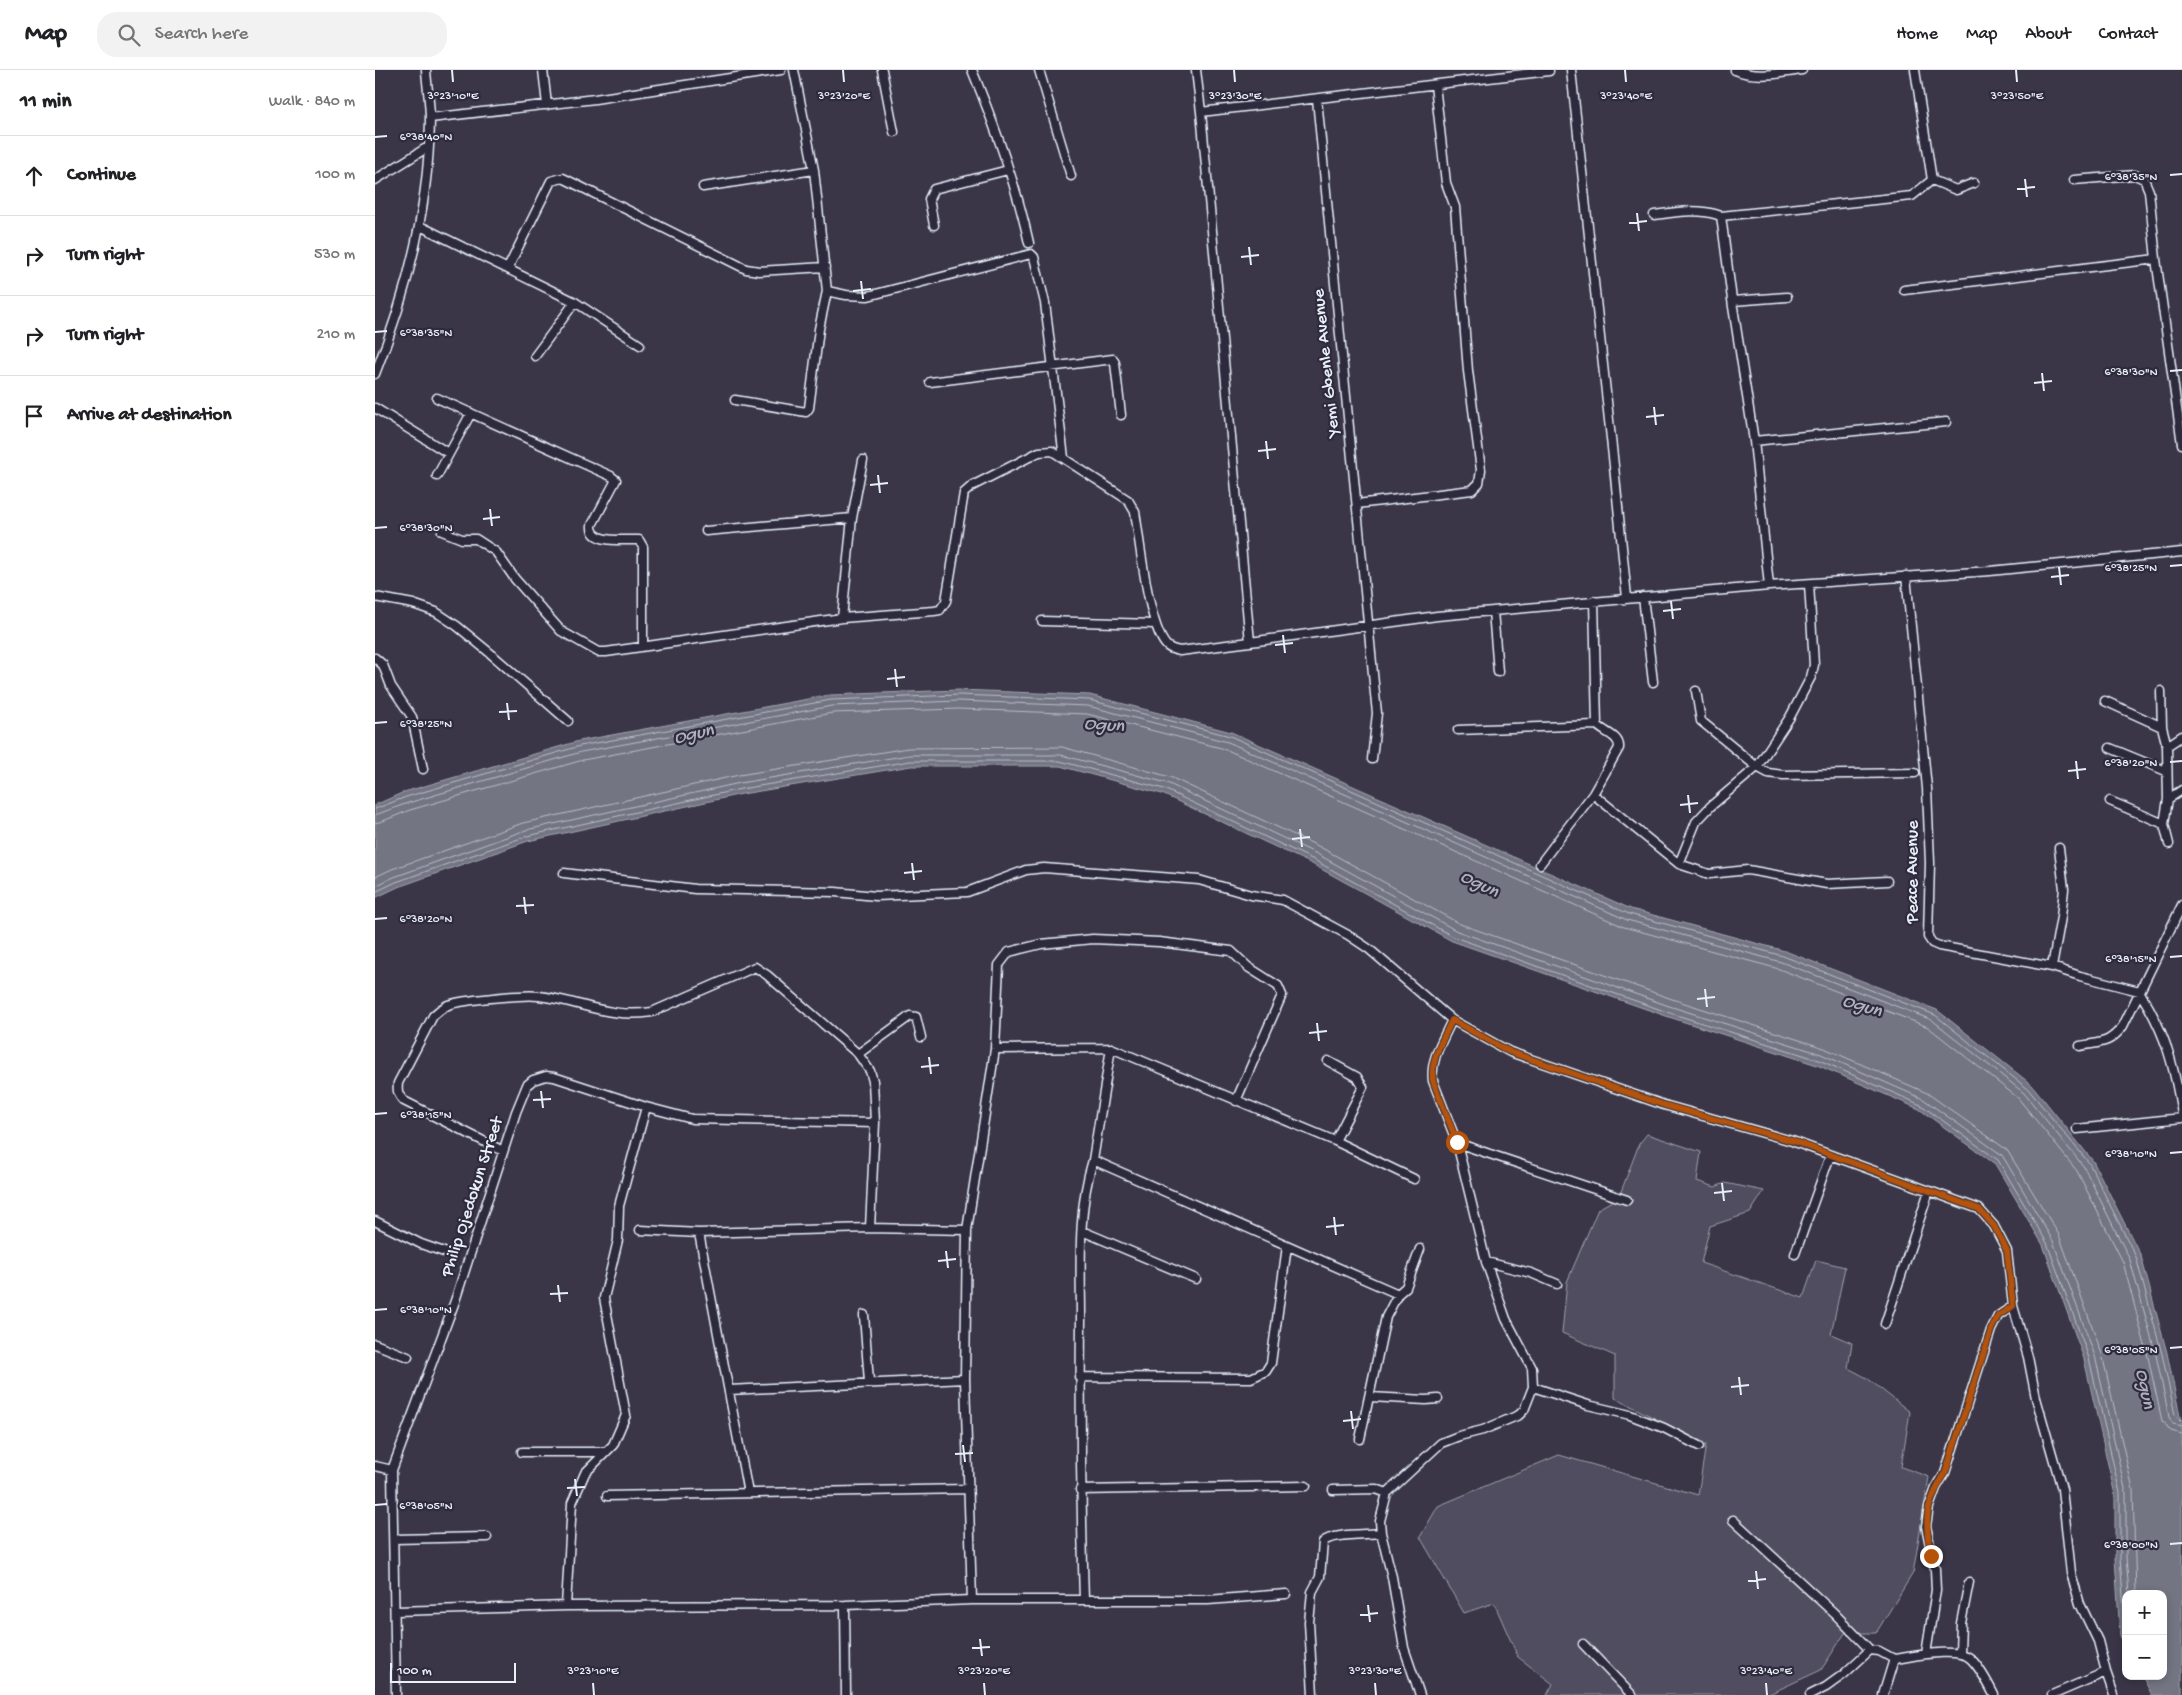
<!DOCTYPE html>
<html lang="en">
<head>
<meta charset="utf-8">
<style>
	:root { --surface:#fff; --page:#f2f2f2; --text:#202124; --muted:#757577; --line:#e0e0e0 }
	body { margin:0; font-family:"Gochi Hand",sans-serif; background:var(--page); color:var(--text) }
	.controls { position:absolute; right:15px; bottom:15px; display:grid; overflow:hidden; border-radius:10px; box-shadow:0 2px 8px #0003 }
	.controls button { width:45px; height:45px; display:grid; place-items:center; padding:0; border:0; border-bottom:1px solid var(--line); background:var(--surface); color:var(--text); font:25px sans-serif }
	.scale { position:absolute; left:15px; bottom:12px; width:126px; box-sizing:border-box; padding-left:5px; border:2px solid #e8f1f8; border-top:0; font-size:14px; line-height:18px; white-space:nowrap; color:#e8f1f8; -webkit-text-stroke:4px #2f2a3d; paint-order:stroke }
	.stop { position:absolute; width:15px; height:15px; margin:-11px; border:4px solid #b45309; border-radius:50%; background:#fff }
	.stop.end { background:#b45309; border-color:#fff; box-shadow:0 1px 5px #0008 }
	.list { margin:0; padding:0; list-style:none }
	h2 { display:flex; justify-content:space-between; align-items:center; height:65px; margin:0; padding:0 20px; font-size:21px }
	h2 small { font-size:16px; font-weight:400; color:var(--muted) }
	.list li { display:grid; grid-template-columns:32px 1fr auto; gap:15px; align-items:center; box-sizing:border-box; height:80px; padding:0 20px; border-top:1px solid var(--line) }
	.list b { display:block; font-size:19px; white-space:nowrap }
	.list em { font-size:16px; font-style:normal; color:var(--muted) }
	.icon { flex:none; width:28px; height:28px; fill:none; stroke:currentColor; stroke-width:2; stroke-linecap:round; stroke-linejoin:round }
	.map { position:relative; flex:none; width:1807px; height:1625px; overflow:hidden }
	header { display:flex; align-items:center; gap:30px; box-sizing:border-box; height:70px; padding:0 25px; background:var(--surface); border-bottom:1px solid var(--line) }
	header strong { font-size:24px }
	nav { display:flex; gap:28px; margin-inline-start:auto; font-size:18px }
	.search { width:350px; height:45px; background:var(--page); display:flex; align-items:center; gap:12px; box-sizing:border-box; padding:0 18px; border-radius:20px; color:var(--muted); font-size:19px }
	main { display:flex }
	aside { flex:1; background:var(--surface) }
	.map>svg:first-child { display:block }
	.green { fill:#504e5f; stroke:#9ca0ac }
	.water { fill:#737482; stroke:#a2a6b1 }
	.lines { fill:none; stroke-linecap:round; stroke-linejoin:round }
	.shore { stroke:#b9bfc9; stroke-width:1 }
	.street-casing { stroke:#e8f1f8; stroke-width:11 }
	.street { stroke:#2f2a3d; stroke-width:8 }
	.route { stroke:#b45309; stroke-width:6 }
	.ticks { fill:none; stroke:#e8f1f8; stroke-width:2 }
	.labels { text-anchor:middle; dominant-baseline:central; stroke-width:4.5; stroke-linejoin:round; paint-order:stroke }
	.street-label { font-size:18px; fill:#e8f1f8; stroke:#2f2a3d }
	.water-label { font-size:19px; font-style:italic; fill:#aeb2bd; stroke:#2f2a3d }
	.ticks-label { font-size:12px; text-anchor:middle; fill:#e8f1f8; stroke:#2f2a3d; stroke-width:4.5; stroke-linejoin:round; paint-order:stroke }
</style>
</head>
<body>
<header>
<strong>Map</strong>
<div class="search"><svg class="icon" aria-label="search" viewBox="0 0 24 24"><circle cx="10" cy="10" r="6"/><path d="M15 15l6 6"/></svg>Search here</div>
<nav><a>Home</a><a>Map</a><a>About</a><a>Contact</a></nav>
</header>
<main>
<aside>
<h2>11 min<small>Walk · 840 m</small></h2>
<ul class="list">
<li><svg class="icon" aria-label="ahead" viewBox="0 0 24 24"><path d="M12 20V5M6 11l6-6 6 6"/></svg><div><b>Continue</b></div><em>100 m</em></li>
<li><svg class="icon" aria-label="right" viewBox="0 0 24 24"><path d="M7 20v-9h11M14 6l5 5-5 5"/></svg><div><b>Turn right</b></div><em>530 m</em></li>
<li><svg class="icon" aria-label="right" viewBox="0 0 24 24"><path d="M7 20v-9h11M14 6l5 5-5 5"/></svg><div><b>Turn right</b></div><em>210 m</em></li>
<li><svg class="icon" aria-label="arrive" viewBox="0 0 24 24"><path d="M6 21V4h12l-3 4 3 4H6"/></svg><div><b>Arrive at destination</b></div></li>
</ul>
</aside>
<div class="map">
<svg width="1807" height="1625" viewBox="0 0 1807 1625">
	<rect width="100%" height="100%" fill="#3a3648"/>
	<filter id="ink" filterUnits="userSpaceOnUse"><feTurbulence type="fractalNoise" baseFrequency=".02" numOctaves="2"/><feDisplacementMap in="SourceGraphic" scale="10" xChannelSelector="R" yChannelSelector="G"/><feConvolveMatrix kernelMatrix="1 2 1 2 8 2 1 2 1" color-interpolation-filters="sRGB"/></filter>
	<g filter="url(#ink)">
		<path class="green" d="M1272,1064l54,18 -4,29 18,6 10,-4 39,8 -14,22 -40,13 -9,37 102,35 13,-38 29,7 -14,67 21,9 -4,25 19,10 43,34 -9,55 28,10 -16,96 -37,60h-31l-24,37 -54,25h-220l6,-11 -35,-27 -24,-54 -30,10 -44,-76 18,-31 121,-51 139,40 8,-51 -91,-46v-42l-53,-23 5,-51 31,-73 21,-12 20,-53z"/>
		<path class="water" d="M583,620l132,5 141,37 400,177 154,42 152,59 95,75 61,76 48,95 26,97 15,73v269h-30l-10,-19h21v-82h-37v52l-6,-10 -5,-78v-63l-31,-136 -41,-114 -48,-81 -76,-55 -102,-44 -151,-49 -214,-75 -140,-77 -150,-70 -102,-28h-149l-169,28 -214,47 -130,46 -23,11v-93l29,-13 175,-51 251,-46z"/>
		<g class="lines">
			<path class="shore" d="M0,739l31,-12 174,-51 251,-46 127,-5 131,5 141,36 399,178 154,42 152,59 93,74 61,74 47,94 26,97 13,61 3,4 4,1
				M0,745l33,-12 173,-51 251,-46 126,-5 130,5 140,36 399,178 154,42 151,58 92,73 60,74 46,93 26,95 13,62 4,7 9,2
				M0,753l8,-2 27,-11 173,-50 249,-47 126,-4 129,5 138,35 399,178 155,42 149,58 90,71 59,73 46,91 25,95 14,64 9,10 11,3
				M0,807l17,-8 131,-46 216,-48 169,-27 154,-1 108,30 150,70 140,77 212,75 152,49 103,45 80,57 52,85 43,119 31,136 3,104
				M0,816l19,-9 132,-47 214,-47 169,-28h152l106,28 150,71 140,77 212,75 152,48 102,45 79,56 51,86 42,115 31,137v64l3,37
				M0,822l21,-10 131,-46 214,-47 169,-28h150l104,28 150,71 140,77 213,75 152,48 102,45 77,55 49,83 42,115 31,135v65l6,77"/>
			<defs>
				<path id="street" d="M168,0l4,35
					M507,0l12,62
					M597,0c23,56 44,114 57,173
					M664,0l32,106
					M821,0l5,42 49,530 187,-26 332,-30 221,-15 192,-19
					M1196,0l43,396 13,132
					M1360,0c21,9 45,3 67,0
					M942,29l58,595 2,19 -5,46
					M826,42l348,-41
					M55,48l165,-19 186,-29
					M0,110l53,-33
					M1557,110l24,10 18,-7
					M1699,110l61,-5 9,4 5,12 7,68 26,185
					M328,117l111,-17
					M1279,145c23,-3 45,-7 67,1l191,-20 20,-16 -17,-110
					M1346,146l12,91 21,134 15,145
					M559,155l-5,-26 5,-10 74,-19
					M45,156l155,76 65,43
					M133,198l43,-87 12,-3 183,91 13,2 66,-4
					M1529,220l252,-31
					M452,221l19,4 22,1 163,-42 3,3 11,46 19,155
					M1358,231l54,-4
					M160,286l40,-54
					M0,304c32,-80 54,-168 55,-255 0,-16 -3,-33 -4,-49
					M555,312l183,-23 2,4 6,52
					M62,328l174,78 5,4 -24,45c-2,20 34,14 47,15l4,7v99
					M360,330l71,12 3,-4 10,-79 8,-38 -13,-121 -20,-100
					M0,338l73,45
					M1379,371l192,-19
					M62,406l34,-63
					M982,434l115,-14 7,-7 2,-13 -13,-99 -13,-164 -9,-24 -11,-98
					M67,461l20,8h14l20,13 19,27 46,52 37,21h8l236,-34 92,-7 6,-1 6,-9 18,-108 8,-7 67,-34 13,-1 76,49 7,12c5,30 13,112 31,133 4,4 8,5 14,6l70,-9
					M331,461l146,-13
					M1531,506l21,212 3,75 -2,74 4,6 7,3 113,21 28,9 59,15c27,42 35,74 43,123
					M0,527l38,7 23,8 21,14 33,27 78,68
					M1268,527l10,85
					M1118,541l5,61
					M467,548l10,-100 11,-58
					M667,551l113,3
					M0,588l8,7 8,21 21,31 11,52
					M1321,621l5,30 56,46 11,6 15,2 132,-2
					M1786,621l1,36 5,19 1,53 -4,25 5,20
					M1730,631l57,26
					M1083,660l139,-5
					M1792,676l15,-10
					M1735,678l56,23
					M1218,724l86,70 30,10 39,-4 79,14 60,-3
					M1793,729l14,-9
					M1735,731l54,23
					M1165,794l53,-70 26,-46c1,-12 -14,-15 -22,-23l-3,-124
					M1304,794l17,-42 15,-16 46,-39 33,-50 21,-40 3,-12 -5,-81
					M189,803l131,16 140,3 41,4 91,-4 59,-22 18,-2 155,12 52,15 32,5 65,35 21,14 83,71 58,32 154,53 128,36 187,68 15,17 13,25 6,55 15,51 8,41 26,91 9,84 9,31 18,37 8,31 8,23
					M1677,897l9,-50 3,-28 -5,-41
					M1705,976c22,-4 29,-2 43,-20l59,-121
					M620,979l116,-1 224,93 79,38
					M483,984l52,-38 6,1 5,20
					M953,991l29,16 6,10 -28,54
					M1702,1059l105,-11
					M1082,1073l170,57
					M128,1081l-99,-50c-6,-6 -7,-10 -6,-18l35,-67c4,-4 9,-8 15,-11 13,-5 77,-11 91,-9 42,5 69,23 113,16l103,-45 12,8 91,79 12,17 3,10 2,42 -5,105
					M718,1090l305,134
					M0,1151l46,23 23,8
					M265,1160l59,3 171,-5 97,2
					M707,1161l114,48
					M324,1163l49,260
					M1420,1184l35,-98
					M1111,1192l45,11 26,11
					M489,1245l5,67
					M1510,1254l44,-133
					M0,1274l33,13
					M704,1307l172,1 15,-7 5,-8 16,-117
					M1158,1317l55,18 42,10 34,13 35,18
					M354,1320l236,-11
					M995,1327l56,3 12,-1
					M985,1369l26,-122 12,-23 8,-7 14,-38
					M147,1382h84
					M0,1396l17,4
					M705,1420l226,-4
					M958,1420l43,-1 11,4
					M232,1426l361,-7
					M1358,1450l101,93 36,37
					M19,1469l93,-2
					M597,1530l-7,-221 2,-149 28,-181 4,-84 10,-13 32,-8 52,-5 66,3 72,9 17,16 30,19 4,9 -46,106
					M709,1530c-3,-94 -4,-188 -3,-281 0,-52 -4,-108 12,-159l18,-112
					M470,1535l1,90
					M191,1536l6,-103 13,-30 28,-28 13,-30 -22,-117 14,-58 1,-34 27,-99
					M21,1541l170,-5 279,-1 127,-5h236l78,-6
					M1208,1574l49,51
					M1585,1583l1,-30 8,-41
					M1551,1584l10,-64 -1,-21 -9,-43 3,-19 7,-19 9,-15 46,-143 7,-14 15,-10
					M21,1625l-4,-225 63,-169 61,-189 11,-27 6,-5 13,-4 8,1 92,30 46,12 183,4
					M938,1625l-4,-73 3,-30 8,-15 3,-35c9,-9 44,-7 58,-9
					M1045,1625l-16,-47 -12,-71 -11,-44 -1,-12 7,-28 54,-50 18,-7 24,-6 36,-15 5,-5 9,-23 -1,-19 -26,-49 -20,-57 -29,-119 -24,-62c-3,-22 10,-41 19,-61
					M1435,1625l16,-8 18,-13 26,-24 9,1 15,8
					M1508,1625l11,-36c17,-2 64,-13 77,0 9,9 17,24 23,36
					M1677,1625l54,-23"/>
			</defs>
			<use href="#street" class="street-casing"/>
			<use href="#street" class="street"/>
		</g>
	</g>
	<g class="lines" filter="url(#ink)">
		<path class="route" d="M1082,1072l-24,-61c-3,-22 10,-41 19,-61l58,32 154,53 129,36 186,68 15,17 13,25 6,55 -15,10 -7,14 -46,144c-20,32 -21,45 -14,82"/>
	</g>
	<path class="ticks" d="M77,0l1,12M468,0l1,12M859,0l1,12M1250,0l1,12M1641,0l1,12M0,67l12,-1M1795,105l12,-1M1650,109l2,18M1642,119l18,-2M1262,143l2,18M1254,153l18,-2M874,177l2,18M866,187l18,-2M486,211l2,18M478,221l18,-2M0,262l12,-1M1795,301l12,-1M1667,303l2,18M1659,313l18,-2M1279,337l2,18M1271,347l18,-2M891,371l2,18M883,381l18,-2M503,405l2,18M495,415l18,-2M115,439l2,17M108,449l17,-2M0,458l12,-1M1795,496l12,-1M1684,497l2,18M1676,507l18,-2M1296,531l2,18M1288,541l18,-2M908,565l2,18M900,575l18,-2M520,599l2,18M512,609l18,-2M132,633l2,17M124,642l18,-1M0,653l12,-1M1701,691l2,18M1795,692l12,-1M1693,701l18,-2M1313,725l2,18M1305,735l18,-2M925,759l2,18M917,769l18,-2M537,793l2,17M529,803l18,-2M149,827l2,17M141,836l18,-1M0,849l12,-1M1795,887l12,-1M1330,919l2,18M1322,929l18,-2M942,953l2,18M934,963l18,-2M554,987l2,17M546,997l18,-2M166,1021l2,17M158,1030l18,-1M0,1044l12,-1M1795,1083l12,-1M1347,1113l2,18M1339,1123l18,-2M959,1147l2,18M951,1157l18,-2M571,1181l2,17M563,1191l18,-2M183,1215l2,17M175,1224l18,-1M0,1240l12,-1M1795,1278l12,-1M1364,1307l2,18M1356,1317l18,-2M976,1341l2,18M968,1351l18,-2M588,1375l2,17M580,1384l18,-1M200,1409l2,17M192,1418l18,-1M0,1435l12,-1M1795,1474l12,-1M1381,1501l2,18M1373,1511l18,-2M993,1535l2,17M985,1545l18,-2M605,1569l2,17M597,1578l18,-1M218,1613l1,12M609,1613l1,12M1000,1613l1,12M1391,1613l1,12"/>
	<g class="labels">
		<g class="street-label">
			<text transform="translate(952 293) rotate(-96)">Yemi Gbenle Avenue</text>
			<text transform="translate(1538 802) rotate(-90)">Peace Avenue</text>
			<text transform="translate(98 1127) rotate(-72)">Philip Ojedokun Street</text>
		</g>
		<g class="water-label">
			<text transform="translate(729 656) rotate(4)">Ogun</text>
			<text transform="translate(319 665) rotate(-13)">Ogun</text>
			<text transform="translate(1104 815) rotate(26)">Ogun</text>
			<text transform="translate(1487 937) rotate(17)">Ogun</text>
			<text transform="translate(1769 1319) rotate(79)">Ogun</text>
		</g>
	</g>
	<g class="ticks-label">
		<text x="78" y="29">3°23'10"E</text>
		<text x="469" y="29">3°23'20"E</text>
		<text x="860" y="29">3°23'30"E</text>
		<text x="1251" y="29">3°23'40"E</text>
		<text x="1642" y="29">3°23'50"E</text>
		<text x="51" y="70">6°38'40"N</text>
		<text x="1756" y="110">6°38'35"N</text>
		<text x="51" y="266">6°38'35"N</text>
		<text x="1756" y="305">6°38'30"N</text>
		<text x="51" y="461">6°38'30"N</text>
		<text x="1756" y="501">6°38'25"N</text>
		<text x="51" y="657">6°38'25"N</text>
		<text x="1756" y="696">6°38'20"N</text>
		<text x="51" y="852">6°38'20"N</text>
		<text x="1756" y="892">6°38'15"N</text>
		<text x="51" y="1048">6°38'15"N</text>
		<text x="1756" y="1087">6°38'10"N</text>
		<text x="51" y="1243">6°38'10"N</text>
		<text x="1756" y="1283">6°38'05"N</text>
		<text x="51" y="1439">6°38'05"N</text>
		<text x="1756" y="1478">6°38'00"N</text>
		<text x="218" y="1604">3°23'10"E</text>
		<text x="609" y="1604">3°23'20"E</text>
		<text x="1000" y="1604">3°23'30"E</text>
		<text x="1391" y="1604">3°23'40"E</text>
	</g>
</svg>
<div class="controls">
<button>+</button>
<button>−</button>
</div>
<div class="scale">100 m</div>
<div class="stop" style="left:1082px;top:1072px"></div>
<div class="stop end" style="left:1556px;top:1486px"></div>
</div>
</main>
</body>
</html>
